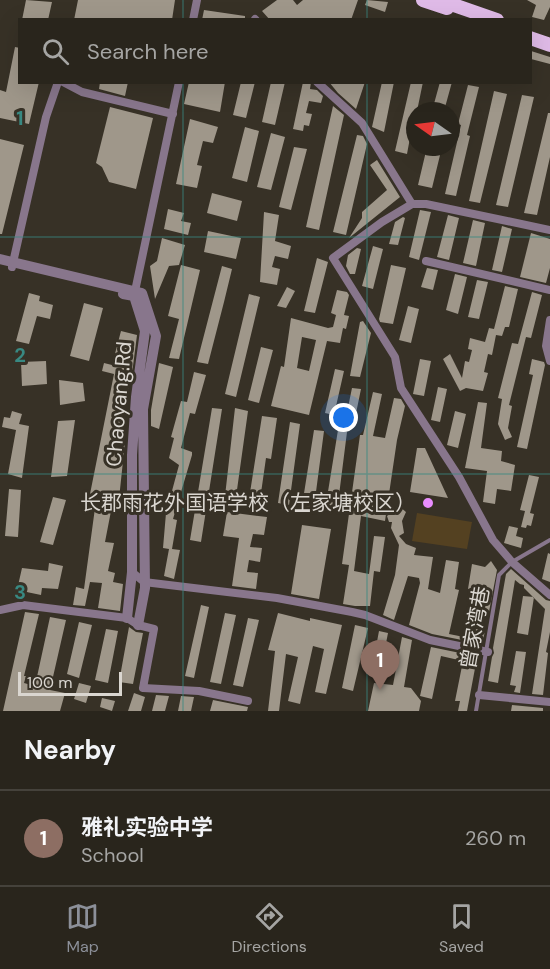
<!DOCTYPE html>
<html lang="en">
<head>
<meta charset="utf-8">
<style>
	:root { --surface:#29251c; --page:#353129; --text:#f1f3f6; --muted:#a5a5a3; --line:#45423b; --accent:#8c9099 }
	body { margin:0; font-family:"DM Sans","Noto Sans SC",sans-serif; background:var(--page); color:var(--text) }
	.compass { position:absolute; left:406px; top:102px; width:54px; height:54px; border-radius:50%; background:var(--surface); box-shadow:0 6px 24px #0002; rotate:284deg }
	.scale { position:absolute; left:18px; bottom:15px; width:104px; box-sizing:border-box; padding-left:6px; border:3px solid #dad6d0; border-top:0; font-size:16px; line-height:21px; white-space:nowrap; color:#dad6d0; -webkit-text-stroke:4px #373126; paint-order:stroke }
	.you { position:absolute; left:344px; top:418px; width:21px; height:21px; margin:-15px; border:4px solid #fff; border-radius:50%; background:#1a73e8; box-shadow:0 0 0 9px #1a73e833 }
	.badge { display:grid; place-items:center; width:39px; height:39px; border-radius:50%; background:var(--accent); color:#fff; font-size:20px; font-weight:700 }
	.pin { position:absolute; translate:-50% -50px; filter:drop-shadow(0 2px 3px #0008) }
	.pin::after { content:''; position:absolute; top:32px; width:21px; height:18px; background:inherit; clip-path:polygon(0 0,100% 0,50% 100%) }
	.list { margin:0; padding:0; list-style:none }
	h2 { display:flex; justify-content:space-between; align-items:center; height:78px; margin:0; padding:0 24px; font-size:26px }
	h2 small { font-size:20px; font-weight:400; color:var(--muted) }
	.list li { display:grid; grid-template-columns:39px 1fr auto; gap:18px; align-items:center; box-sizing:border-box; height:96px; padding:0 24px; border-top:2px solid var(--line) }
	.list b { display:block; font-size:22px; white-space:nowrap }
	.list p { margin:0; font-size:20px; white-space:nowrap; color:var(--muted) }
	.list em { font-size:20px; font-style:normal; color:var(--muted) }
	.icon { flex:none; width:33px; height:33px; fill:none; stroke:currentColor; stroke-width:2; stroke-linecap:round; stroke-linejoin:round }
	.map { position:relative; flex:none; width:550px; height:711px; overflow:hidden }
	.search { position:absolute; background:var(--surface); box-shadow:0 6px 24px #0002; left:18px; right:18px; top:18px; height:66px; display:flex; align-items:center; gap:15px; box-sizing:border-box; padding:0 21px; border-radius:0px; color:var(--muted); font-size:22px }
	.sheet { height:174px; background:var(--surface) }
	nav { display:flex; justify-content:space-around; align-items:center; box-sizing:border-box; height:84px; border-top:2px solid var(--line); background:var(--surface); font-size:16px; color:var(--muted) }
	nav a { display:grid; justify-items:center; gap:3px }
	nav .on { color:var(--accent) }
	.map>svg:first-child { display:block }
	.green { fill:#544121 }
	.building { fill:#9f978a; fill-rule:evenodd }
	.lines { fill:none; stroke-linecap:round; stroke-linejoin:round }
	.service { stroke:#88768c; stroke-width:4 }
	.minor { stroke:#88768c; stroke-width:8 }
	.tertiary { stroke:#88768c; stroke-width:10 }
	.primary { stroke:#dfbae7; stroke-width:14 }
	.grid { fill:none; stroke:#388982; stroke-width:1.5; stroke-opacity:0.55 }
	.poi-dot { fill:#e98dfe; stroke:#373126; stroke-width:2 }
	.labels { text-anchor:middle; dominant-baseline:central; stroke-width:6; stroke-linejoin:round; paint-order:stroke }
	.street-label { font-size:21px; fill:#dad6d0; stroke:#373126 }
	.poi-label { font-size:21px; fill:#dad6d0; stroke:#373126; text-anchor:end }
	.grid-label { font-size:20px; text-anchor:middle; font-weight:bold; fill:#388982; stroke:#373126; stroke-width:6; stroke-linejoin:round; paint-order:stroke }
</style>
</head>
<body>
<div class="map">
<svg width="550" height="711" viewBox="0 0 550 711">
	<rect width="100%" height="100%" fill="#373126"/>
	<path class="green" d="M417,513l55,9 -5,27 -55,-8z"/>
	<path class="building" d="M26,0l26,2 -4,18h-26z
		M78,0h97l-3,20h-98z
		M277,0h16l4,5 6,-5h55l-7,20h-81l-8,-9z
		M367,0l21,2 -3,10 -20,-7z
		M527,0h23v7l-6,13 -12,-3 4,-12z
		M204,10l41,6v4h-43z
		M15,47l5,1v34h19l-10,42 -29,-6v-28l6,2z
		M531,51l19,6v7l-19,-5z
		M100,82h28l-3,14 -26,-7z
		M189,82h36l-5,30 -36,-8z
		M241,82h14l-9,36 -13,-3z
		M271,82h14l-10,43 -13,-3z
		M303,82h8l-1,7 7,1 6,6 -2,7 -12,-2 -3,12 6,1 -3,12 -5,-1 -1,6 -10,-2z
		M329,82h36l-9,27 -18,-16z
		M382,82h12l-10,50 -12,-5z
		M411,82h12l-6,29h-2l-8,43 -12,-3z
		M440,82h12l-8,29h-12z
		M468,85l11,2 -12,48 3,1 -14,60 -11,-2 16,-69 -3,-1z
		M494,91l13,3 -27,109 -11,-2z
		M522,95l12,2 -26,110 -12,-2z
		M333,106l11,9 -25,115 -13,-3z
		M110,107l43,11 -17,71 -27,-7 -7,-15 -6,-4z
		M548,113h2v44l-13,58 -13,-2z
		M190,119l28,8 -5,16 -10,-2 -6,24 5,1 -5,22 -21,-4z
		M245,127l14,4 -12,51 -15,-4z
		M271,133l14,4 -14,53 -14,-3z
		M357,135l6,1 4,8 -21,91 -13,-3z
		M0,139l24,6 -22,89h-2z
		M294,147l13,2 -16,61 -12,-3z
		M427,147h15l-10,41 -14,-3z
		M377,160l23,37 -51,41 13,-20v-6l25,-22 -17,-25z
		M212,193l30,8 -5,20 -30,-8z
		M168,209l16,4 -3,8 10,2 -3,12 -24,-6z
		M420,210l11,2 -12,48 -10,-3z
		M264,212l15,3 -4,26 16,5 -3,13 -13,-3 -3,11 8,2 -3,16 -17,-3z
		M448,215l11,3 -10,42 -12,-3z
		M403,217l2,1 -7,27 -9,-1 6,-22z
		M473,220l12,3 -9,43 -13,-3z
		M502,226l10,3 -10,43 -10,-2z
		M208,231l33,7 -5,21 -32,-7z
		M531,233l19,6v29l-4,15 -26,-6z
		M162,238l23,7 -6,20 -10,1 -14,33 -5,-33 7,-5z
		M373,246l10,3 -10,40 -11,-3z
		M357,248l4,1 -6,25h-5l-4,-8 2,-11z
		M317,258l11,4 -13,51 -11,-2z
		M181,265l19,5 -21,89 -10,-1 10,-39 -11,-3z
		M391,265l15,3 -13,56 -13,-2 -1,-3z
		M222,266l10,3 -8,33 -16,62 -11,-2z
		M427,268l11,2 -5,20 -12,-3z
		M455,274l12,3 -9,37 -12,-4z
		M477,280l11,2 -9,37 -11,-2z
		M505,286l13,3 -9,38h-4l-3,9 -6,-1 -4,20 -4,-1 -4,18 4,1 -5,18 -17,-3 -6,3 -17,-32 7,-5 12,24 3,-17 4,1 3,-12 -4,-1 2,-11 15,4 4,-14 5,1z
		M287,287l8,4 -9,17 -9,-2z
		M337,290l10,2 2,3 -5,20 5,1 -3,13 -3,-1 -3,15 -13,-2 -18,74 -38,-9 10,-40 3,1 7,-49 37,10 5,-1 3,-12 -5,-2zM302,337l14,3 -7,31 -12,-3z
		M532,292l10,3 -11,43 -5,-1 -17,68 3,1 -4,22 4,9 -7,3 -7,-16 4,-25 -4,-1 14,-55 6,1z
		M29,293l11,3 -1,5 14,4 -3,14 -13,-3 -8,28 -13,-3z
		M249,294l11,3 -24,100 -11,-3z
		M84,303l19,5 -14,53 -19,-5z
		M408,306l11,3 -8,34 -12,-3z
		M363,321l8,12 -11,44 -10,-1 10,-54z
		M121,331l16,4 -4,31 -16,75 8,1 -6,57 -29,-5 24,-120 -12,-3 2,-8 8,2z
		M261,347l12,3 -14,53 -11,-3z
		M420,359l11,2 -7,35 -11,-2z
		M532,359l12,3 1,3 -18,84 -10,-2 16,-72 -4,-1z
		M46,361l1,23 -25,2 -1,-24z
		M159,363l14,4 -14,62 -8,-3v-16z
		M335,369l9,2 -10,44 -9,-2z
		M194,372l12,3 -11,39 -5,-1 -9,35 11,4v3l-19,64 4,1 -5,29 8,1 -6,29 -10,-3 5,-27 -6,-1 3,-35 13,-48 -10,-7 5,-20 -3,-1 10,-36 6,1z
		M59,380l24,3 2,18 -25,4z
		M438,387l9,2 -7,33 -9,-2z
		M352,388l9,1 -7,34 -9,-1z
		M373,392l9,2 -9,42 12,2 9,-40 7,1 4,7 -8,34 -12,81 -24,-5 -7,55 15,3 5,-38 11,1 -5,35 -6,-1 -4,35h-15l-12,-2 6,-39 -7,-1 18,-129h3z
		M478,402l9,1 -6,45 21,3 -1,10 14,4 -4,26 -14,-2 -2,15 -12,-2 4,-31 -22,-3z
		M212,408l10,1 -21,133 -11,-2z
		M235,408l13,3 -12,86 -11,-1z
		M12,411l10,3 -3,10 10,2 -7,52 -14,-4 8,-44 -14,-3 2,-10 6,1z
		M455,411l11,3 -8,34 -11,-3z
		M262,416l15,2 -6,41 -5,-1 -6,42 -11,-1z
		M75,420l-8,56 -16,1 7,-56z
		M290,422l10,2 -11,81 -11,-2z
		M314,430l10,1 -10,76 -12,-1z
		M338,430l9,2 -10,79 -12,-1z
		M417,448h8l23,50 -38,-6z
		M529,475l10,2 -9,36 4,1 -3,12 -4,-1 -1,3 -5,-1 4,-16 -5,-1z
		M9,489l12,1 -3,47 -13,-1z
		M53,497l13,3 -13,45 -13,-3z
		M400,507l6,5 -4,9 2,12 -5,3 7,8 10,4 -2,7 19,2 -5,32 12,4 6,-33 13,2 -4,27 4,1 -10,44 25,5 2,-10 9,2 -3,13 -50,-10 -23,-9 11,-42 -1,-5 -11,-2 -14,44 -11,-5 12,-40 4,-30 -8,-17 1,-6h-3l-2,-6z
		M95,508l16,3 -6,31 9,1 -6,28 7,2 -2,9 10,2 -3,27 -22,-3 4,-25 -12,-1 -5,24 -12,-1 3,-18 8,2z
		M227,512l40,5 -3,18 -11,-1 -3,13 12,1 -2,14 -11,-2 -2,12 11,1 -2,16 -24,-3 7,-48 -16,-2z
		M302,525l29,4 -12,70 -28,-5z
		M509,526l9,2 -2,8 7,2 -2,10 -17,-5z
		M548,553l2,1v28l-8,-3z
		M491,561l6,9 -9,47 -5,-1 3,-22 -3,-1 1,-2 -16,-2 4,-25 13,3z
		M49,563l14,3 -5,23 -16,-1 -1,7 -24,-5 5,-22 26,3z
		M511,569l35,31 4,1v31l-4,20 2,1 -5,42 -11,-1 13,-85 -21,-21v-3l-4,-1 -5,-4 -17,103 -10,-2 4,-24 2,-4 -1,-5 13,-74z
		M523,596l11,1 -6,38 -11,-2z
		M201,605l8,2 -15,71 -9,-2z
		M25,612l14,2 -15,62h2l-2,7 11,3 15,-69 16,3 -16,70 15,3 -5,18h-57z
		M225,613l11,2 -15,69 -11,-2z
		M278,613l32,8v-3l32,7 -16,69 -11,-2 9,-43 -11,-3 -13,58 -12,-3 10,-44 -12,-3 -7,57h-11l7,-60 -7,-1z
		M248,618l11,2 -16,67 -10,-2z
		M79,622l13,3 -13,53 -12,-4z
		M355,625l13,3 -15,63 -11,-3z
		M129,627l7,5 7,1 -10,51 -14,-2z
		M106,629l12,2 -10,52 -13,-3z
		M379,631l9,2 -8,41 -9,-1z
		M402,637l10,3 -8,47 7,1 10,13 -2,10h-51l6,-28 19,2z
		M431,647l34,7 -1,6 12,3 -9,48h-9l2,-10h-5l8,-40 -22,-5 -9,43 -12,-3z
		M516,651l10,1 -6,41 -6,-1 2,-6 -6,-1z
		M79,683l12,3 -5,17 -12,-4z
		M134,693l11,4 -4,14h-13z
		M156,695l13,1 -4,15h-13z
		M181,696l13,1 -3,14h-13z
		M102,698l13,3 -3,10 -12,-4z
		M213,700l35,7 -1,4h-37z
		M512,705l31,3v3h-32z"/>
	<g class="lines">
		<path class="service" d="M476,711l23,-136 13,-13 38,-22"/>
		<path class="minor" d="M255,19l1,1
			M193,20l4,-20
			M63,82l19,10 91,22
			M317,82l45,41 50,81
			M550,230l-124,-26h-14l-30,18 -49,36 62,99 6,31 58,89 34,63 19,22 38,33
			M426,261l124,29
			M12,267l34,-150 12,-35
			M134,296l45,-214
			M550,320l-4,26 4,15
			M132,572l12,10 133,16 75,14 13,3 65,25 58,12
			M0,610l23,-5 104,13 11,7 16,4 -11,59 56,3 49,10
			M479,695l71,7"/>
		<path class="tertiary" d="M0,259l142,34 14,43 -13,73 2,179 -7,37
			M123,294l11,2 11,35 -9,66 -4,58v117l-5,46"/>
		<path class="primary" d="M423,0l24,8
			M439,0l58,20
			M530,38l20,7"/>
	</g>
	<path class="grid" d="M183,0v20M367,0v20M183,82v629M367,82v629M0,237h550M0,474h550"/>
	<circle class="poi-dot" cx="428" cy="503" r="6"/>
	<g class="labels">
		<g class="street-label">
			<text transform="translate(119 404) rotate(-85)">Chaoyang.Rd</text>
			<text transform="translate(475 628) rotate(-80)">曾家湾巷</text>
		</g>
		<g class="poi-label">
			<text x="416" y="503">长郡雨花外国语学校（左家塘校区）</text>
		</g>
	</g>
	<g class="grid-label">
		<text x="20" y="125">1</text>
		<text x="20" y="362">2</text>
		<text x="20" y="599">3</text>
	</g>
</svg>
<svg class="compass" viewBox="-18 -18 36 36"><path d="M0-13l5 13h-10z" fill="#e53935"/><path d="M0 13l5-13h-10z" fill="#a5a5a3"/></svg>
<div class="scale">100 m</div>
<div class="you"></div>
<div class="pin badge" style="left:380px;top:690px;background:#8d6e63">1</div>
<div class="search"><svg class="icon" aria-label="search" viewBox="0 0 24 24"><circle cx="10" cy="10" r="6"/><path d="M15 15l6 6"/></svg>Search here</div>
</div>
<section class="sheet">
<h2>Nearby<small></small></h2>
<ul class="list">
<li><span class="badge" style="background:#8d6e63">1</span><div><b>雅礼实验中学</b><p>School</p></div><em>260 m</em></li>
</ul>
</section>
<nav>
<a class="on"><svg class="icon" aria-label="map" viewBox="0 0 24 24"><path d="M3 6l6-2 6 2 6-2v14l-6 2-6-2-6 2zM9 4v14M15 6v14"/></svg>Map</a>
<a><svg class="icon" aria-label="directions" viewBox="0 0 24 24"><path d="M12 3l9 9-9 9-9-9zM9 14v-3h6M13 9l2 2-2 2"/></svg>Directions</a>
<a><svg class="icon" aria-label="saved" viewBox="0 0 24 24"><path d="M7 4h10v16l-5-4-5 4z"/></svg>Saved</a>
</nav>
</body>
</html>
